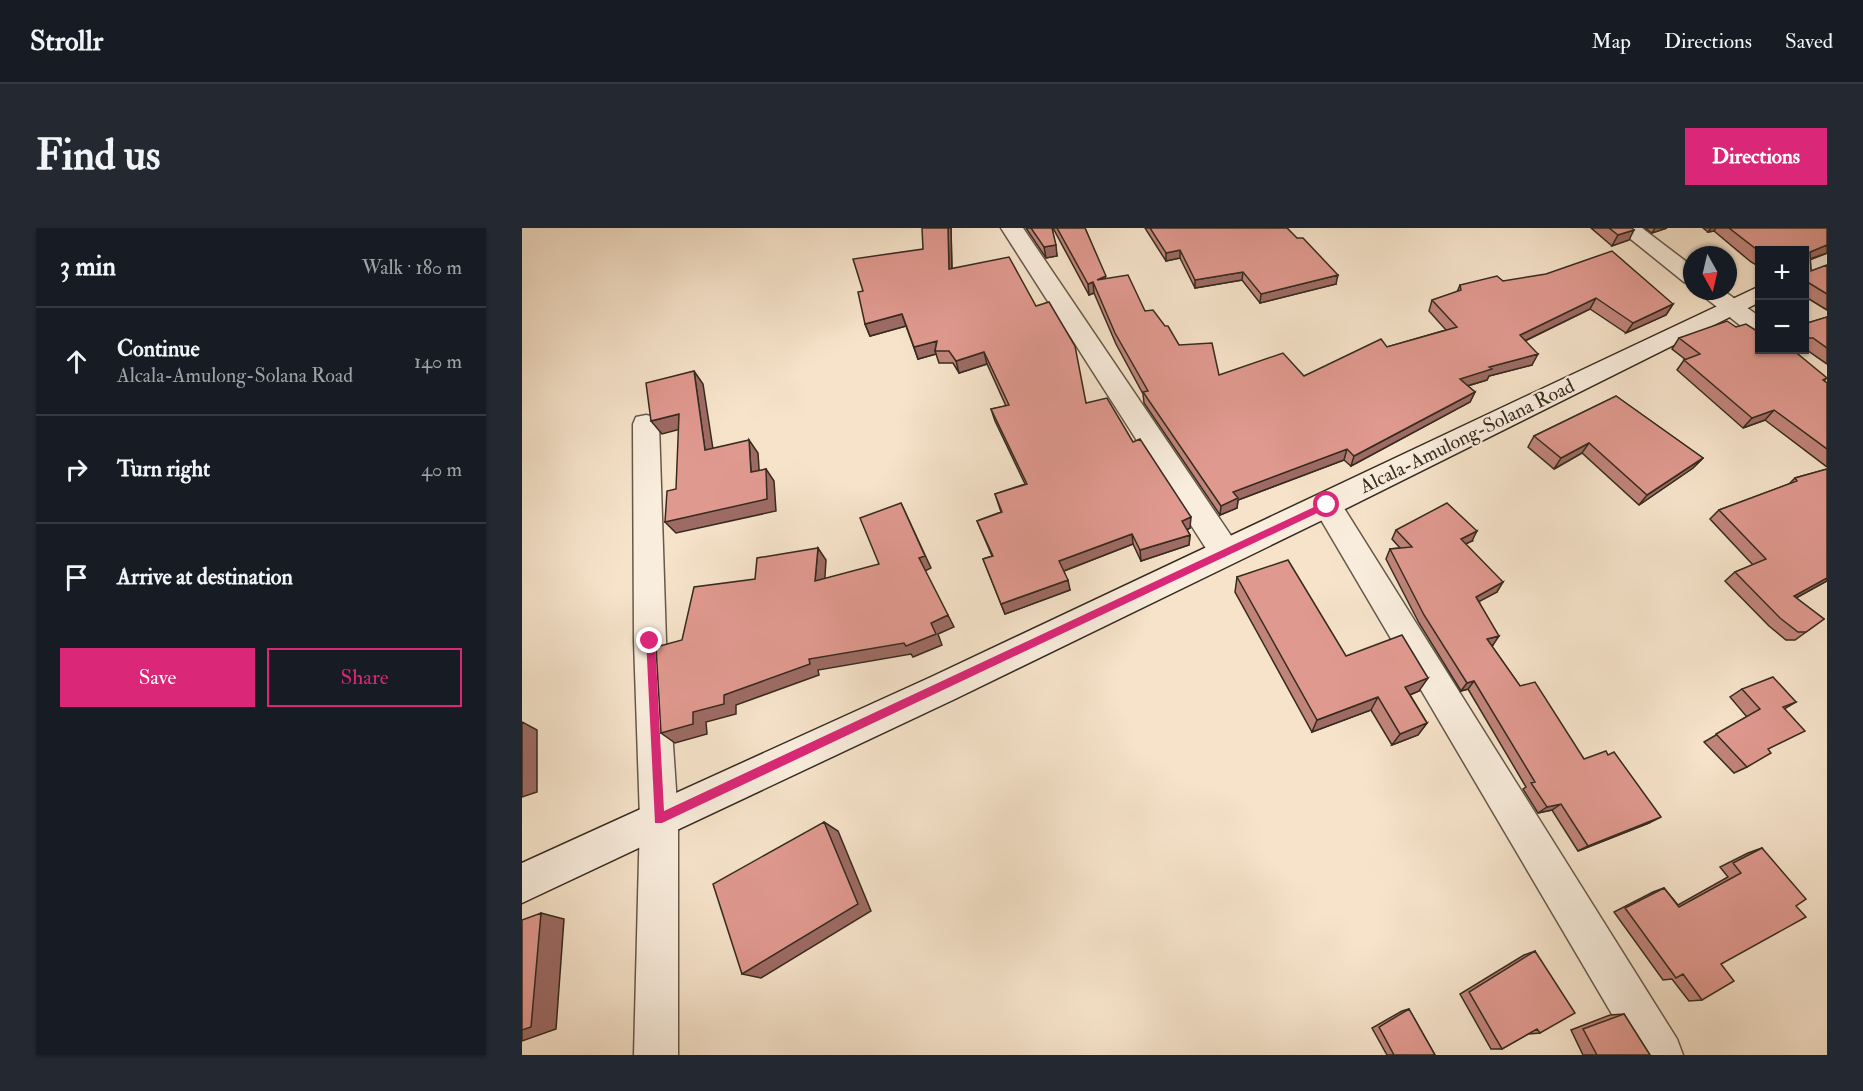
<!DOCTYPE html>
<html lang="en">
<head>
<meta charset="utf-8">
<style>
	:root { --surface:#171b24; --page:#242831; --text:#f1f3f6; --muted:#9ea1a6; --line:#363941; --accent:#db2777 }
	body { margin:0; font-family:"IM FELL Double Pica",serif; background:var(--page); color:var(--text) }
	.controls { position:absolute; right:18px; top:18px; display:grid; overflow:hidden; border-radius:0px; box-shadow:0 2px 4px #0004 }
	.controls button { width:54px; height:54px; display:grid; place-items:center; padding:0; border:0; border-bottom:2px solid var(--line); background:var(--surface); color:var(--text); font:30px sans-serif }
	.compass { position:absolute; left:1161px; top:18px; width:54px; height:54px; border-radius:50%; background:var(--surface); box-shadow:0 2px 4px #0004; rotate:172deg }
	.stop { position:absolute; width:18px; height:18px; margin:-14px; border:4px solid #db2777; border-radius:50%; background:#fff }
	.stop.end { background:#db2777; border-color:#fff; box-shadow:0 2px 6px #0008 }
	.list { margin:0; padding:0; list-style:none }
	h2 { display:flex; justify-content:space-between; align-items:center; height:78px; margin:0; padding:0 24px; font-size:26px }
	h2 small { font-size:20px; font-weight:400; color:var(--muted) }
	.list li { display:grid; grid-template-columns:39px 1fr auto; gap:18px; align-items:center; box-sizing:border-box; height:108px; padding:0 24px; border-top:2px solid var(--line) }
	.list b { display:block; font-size:22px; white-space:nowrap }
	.list p { margin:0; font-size:20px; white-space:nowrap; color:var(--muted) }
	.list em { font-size:20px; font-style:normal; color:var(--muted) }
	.actions { display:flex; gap:12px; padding:18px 24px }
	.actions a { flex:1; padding:14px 0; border:2px solid var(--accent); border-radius:0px; text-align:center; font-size:21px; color:var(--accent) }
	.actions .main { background:var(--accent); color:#fff }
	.icon { flex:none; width:33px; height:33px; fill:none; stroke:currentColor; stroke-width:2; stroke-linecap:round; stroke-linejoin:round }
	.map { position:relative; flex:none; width:1305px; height:827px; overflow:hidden; border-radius:0px }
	header { display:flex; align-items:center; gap:36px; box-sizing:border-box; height:84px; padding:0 30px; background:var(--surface); border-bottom:2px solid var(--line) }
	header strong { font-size:28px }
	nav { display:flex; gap:33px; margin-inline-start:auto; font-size:21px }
	.intro { display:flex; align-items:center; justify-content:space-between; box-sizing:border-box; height:144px; padding:0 36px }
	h1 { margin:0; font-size:42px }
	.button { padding:15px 27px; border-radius:0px; background:var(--accent); color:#fff; font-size:21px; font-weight:700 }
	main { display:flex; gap:36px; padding:0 36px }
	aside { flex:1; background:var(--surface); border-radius:0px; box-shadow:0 2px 4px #0004 }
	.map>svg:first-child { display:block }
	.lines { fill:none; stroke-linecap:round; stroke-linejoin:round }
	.street-casing { stroke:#66594a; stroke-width:3 }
	.secondary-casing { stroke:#362b1f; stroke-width:3 }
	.street { fill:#f9eddd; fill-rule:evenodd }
	.secondary { fill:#f9eddd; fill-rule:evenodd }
	.wall { fill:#c1847b; stroke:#362b1f; stroke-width:1.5 }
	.shaded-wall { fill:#9d6b64; stroke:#362b1f; stroke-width:1.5 }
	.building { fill:#e0998f; stroke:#362b1f; stroke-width:1.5 }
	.route { fill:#db2777 }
	.labels { text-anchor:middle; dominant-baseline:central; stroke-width:4.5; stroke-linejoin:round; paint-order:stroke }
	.street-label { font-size:20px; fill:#362b1f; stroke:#f9eddd }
</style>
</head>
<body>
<header>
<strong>Strollr</strong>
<nav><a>Map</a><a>Directions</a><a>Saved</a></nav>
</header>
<div class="intro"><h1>Find us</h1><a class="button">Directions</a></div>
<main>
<aside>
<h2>3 min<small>Walk · 180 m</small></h2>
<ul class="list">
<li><svg class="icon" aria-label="ahead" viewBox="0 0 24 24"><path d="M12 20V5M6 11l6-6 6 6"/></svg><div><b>Continue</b><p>Alcala-Amulong-Solana Road</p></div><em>140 m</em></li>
<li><svg class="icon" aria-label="right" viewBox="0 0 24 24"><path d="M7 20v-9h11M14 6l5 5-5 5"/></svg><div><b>Turn right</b></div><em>40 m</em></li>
<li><svg class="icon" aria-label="arrive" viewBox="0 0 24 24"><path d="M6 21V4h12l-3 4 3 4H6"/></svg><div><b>Arrive at destination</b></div></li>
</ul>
<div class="actions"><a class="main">Save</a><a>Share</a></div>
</aside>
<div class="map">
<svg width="1305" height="827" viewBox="0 0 1305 827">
	<rect width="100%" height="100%" fill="#f6e3ca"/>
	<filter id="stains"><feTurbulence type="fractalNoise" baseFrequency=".00333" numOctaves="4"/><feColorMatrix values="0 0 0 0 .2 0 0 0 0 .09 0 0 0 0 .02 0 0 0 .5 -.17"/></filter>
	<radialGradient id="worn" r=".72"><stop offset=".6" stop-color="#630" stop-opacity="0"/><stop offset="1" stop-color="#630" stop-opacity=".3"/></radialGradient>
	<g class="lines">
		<defs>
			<path id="street" d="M479,0h22l213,315 4,9 -4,9 -11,3 -11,-3z
				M1095,0h25l50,38v18l-8,-2z
				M1175,63h27l36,26v19l-9,-2z
				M124,187l10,2 3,7 7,217 12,178v236h-44l6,-236 -6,-178 -1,-217 3,-7z
				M805,266l10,3 340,542 6,16h-47l-319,-542 -5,-8 5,-8z"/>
			<path id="secondary" d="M1305,26v16l-23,9v-16z
				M1238,58v16l-423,211 -382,186 -433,204v-40l409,-186z"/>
		</defs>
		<use href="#street" class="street-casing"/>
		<use href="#secondary" class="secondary-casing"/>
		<use href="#street" class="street"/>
		<use href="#secondary" class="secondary"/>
	</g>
	<path class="wall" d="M429,0l1,40 134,135 47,39 57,86 -3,2 3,5 -1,10 -48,16 -8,-17 -69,27 6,19 -65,24 -22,-55 9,-3 -15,-35 24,-9 -6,-18 30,-10 -30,-63 -4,-12 15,-3 -19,-42 -28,9 -6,-10h-14l-3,-9 -18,5 -12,-33 -36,10 -5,-12 -2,-33 60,-42z
		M504,0h26l5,28 -11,2z
		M531,0h32l21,51 39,32 34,34 40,30 85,1 83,-29 59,-17 -17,-19 3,-11 25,-8 3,-7 43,-4 170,23 -7,11 -40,18 -36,-24 -65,32 7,24 -43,11 -2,4 -19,6 7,6 -5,10 -119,64 -7,-6 -106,40 -1,8 -17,7 -76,-112 -1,-9 -27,-50 -22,-51 -5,2z
		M623,0h142l49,56 -76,19 -18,-23 -47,8 -15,-30 -14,3z
		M1069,0h41l-3,12 -17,6z
		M1123,0h22l-15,5z
		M1181,0h124v25l-17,6 1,12 16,-6v45l-23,-14v-46h-44v17l-9,-5 -37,-31 -6,1z
		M1305,89v47l-23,-16v-24z
		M1214,99l91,51 -3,3 3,2v84l-62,-47 -22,8 -66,-58 7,-10h2l-14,-11 7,-11z
		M1094,168l87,62 -10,10 -54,37 -57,-52 -28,16 -26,-22 6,-11z
		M1305,241v112l-31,17 28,21 -29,21h-9l-17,-14 -44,-45 10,-9 18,-7 -43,-46 9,-9 70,-26 6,-6z
		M874,302l76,11 -7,3 32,48 -18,9 14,44h-2l29,41 64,73 65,64 -71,28 -26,-41 -14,3 -15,-24 3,-2 -58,-98 -7,2 -42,-68 -33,-64 4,-10 10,-1 -8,-9z
		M715,349l109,79 73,35 -9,4 17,28 -9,12 -26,10 -21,-35 -59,22 -77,-140z
		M1220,461l54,13 -12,7 -16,41 -21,17 -13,6 -30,-31 43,-25 -17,-20z
		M1240,620l34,58 -75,58 -19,36 -13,1 -17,-22 -9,1 -49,-68 39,-20 11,-4 14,17 50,-28 -8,-10 28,-14z
		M1013,723l5,82 -12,1 -26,15h-11l-31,-55 64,-39z
		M887,781l26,46h-48l-15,-27 30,-17z
		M1102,786l26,41h-67l-12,-25 39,-15z"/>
	<path class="shaded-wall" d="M426,0h3l1,53 -3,-12z
		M1133,0h12l-15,5z
		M1189,0h5l-2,3 -6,1z
		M1112,2l-5,10 -17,6 6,-11z
		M534,17l1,11 -11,2 -2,-11z
		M1305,17v8l-23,8 6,-9z
		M658,22v8l-14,3v-8z
		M721,44l-1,8 -47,8v-8z
		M816,47l-2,9 -76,19 1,-9z
		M571,54l1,11 -5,2 -1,-11z
		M1074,70l-6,11 -76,37 6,-11z
		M1151,76l-7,11 -40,18 7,-10z
		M380,86l4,12 -36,10 -5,-12z
		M415,113l-2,10 1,3 -18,5 -4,-12z
		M462,124l3,12 -28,9 -3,-12z
		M1016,126l-6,11 -43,11 -2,4 -31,9 4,-10 29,-12z
		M172,143l9,13 12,78 -10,-12z
		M953,164l-5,10 -119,64 3,-10z
		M1252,182l-9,10 -22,8 9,-10z
		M157,186l9,13 -26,7 -11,-13z
		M227,212l9,13 2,31 -9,-12z
		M1067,215l-7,10 -28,16 7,-11z
		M825,221l-3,11 -106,40 -1,8 -17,7 1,-9 12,-14z
		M1181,230l-10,10 -54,37 8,-10z
		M244,241l8,12 2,30 -100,22 -11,-11z
		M379,275l30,65 -6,3 -6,-13z
		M669,289l-1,11 -8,4v-11z
		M955,303l-5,10 -17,8 6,-10z
		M610,306l1,10 -72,28 -2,-11z
		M668,307l-1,10 -48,16 -1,-11z
		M296,320l8,12 -2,33 -9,-12z
		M1305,350v3l-44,24 11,-9z
		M546,352l2,10 -65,24 -4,-10z
		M981,354l-6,10 -26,14 5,-9z
		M426,387l6,12 -16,7 4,11 -29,12 -2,-3 -93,16 1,5 -83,30v9l-30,8 1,12 -32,9 -14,-10 32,-21 31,-17 85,-36 122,-36z
		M977,408l-6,9 -12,2 6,-8z
		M906,450l-9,13 -22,9 8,-13z
		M952,453l-6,8 -7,2 6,-8z
		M856,469l-7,13 -59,22 5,-12z
		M0,494l15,8v62l-15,5z
		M905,495l-9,12 -26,10 8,-11z
		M1039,576l-9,6 -14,3 9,-6z
		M1139,589l-12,6 -71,28 10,-5z
		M302,594l14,9 33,80 -110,67 -19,-4z
		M19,685l23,6 -8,110 -34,12v-11z"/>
	<path class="building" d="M400,0h26l1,41 60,-12 27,49 13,-4 26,44 11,57 21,-5 26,44 7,-3 51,78 -9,4 8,14 -50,15 -8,-16 -73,27 9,19 -67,24 -18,-45 10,-3 -16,-35 25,-9 -7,-18 32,-10 -36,-75 18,-4 -25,-53 -28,9 -7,-10h-14l2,-10 -23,6 -12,-33 -37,10 -7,-32 5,-1 -10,-32 70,-10z
		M509,0h21l4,17 -12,2z
		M535,0h28l21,48 -9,4 31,-5 17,36 8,-1 12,16h3l11,19 33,-2 7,32 64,-22 21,23 77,-37 6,8 70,-20 -25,-27 29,-10 -1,-5 37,-9 6,5 43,-7 66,-23 61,53 -40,19 -37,-25 -76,37 18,19 -49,13 3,2 -32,10 15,13 -121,64 -7,-7 -114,43 5,6 -17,8 -78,-114 5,-1 -33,-58 -22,-51 -5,2z
		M628,0h137l10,10h6l35,37 -77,19 -18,-22 -48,8 -15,-30 -14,3z
		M1087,0h23l2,2 -16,5z
		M1207,0h98v17l-17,7 1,19 16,-6v29l-23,-14v-30h-44v2z
		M1305,89v31l-14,-10h-9v-14z
		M1205,93l9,6 10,-3 14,9v17h33l34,28 -4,2 4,3v66l-53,-39 -22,8 -68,-58 16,-6 -21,-16z
		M172,143l11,79 44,-10 2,32 15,-3 1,30 -102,23 2,-31 9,-2 3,-75 -28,7 -5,-38z
		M1094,168l87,62 -56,37 -58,-52 -28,15 -27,-22z
		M1305,241v109l-33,18 30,23 -18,13h-8l-18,-14 -45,-46 31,-13 -47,-49 78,-29 -2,-3z
		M379,275l24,53 -6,2 29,57 -17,8 5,11 -30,12 -2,-3 -95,16 1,5 -86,31v9l-31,8v12l-32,9 -5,-86 26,-7 12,-53 61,-8 2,-21 61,-10 -3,33 64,-17 -19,-46z
		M925,275l30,28 -16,8 42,43 -27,15 23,39 -12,3 33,47 15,-4 49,77 22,-8 2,4 6,-3 47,65 -73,29 -27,-42 -14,3 -16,-24 4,-1 -61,-101 -7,2 -43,-68 -34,-66 22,-2 -16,-17z
		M766,332l58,96 56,-21 26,43 -23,9 22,36 -27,11 -22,-37 -61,23 -80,-143z
		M1251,449l23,25 -13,5 22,24 -37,18 3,4 -24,14 -31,-33 44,-25 -18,-20z
		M302,594l34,82 -116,70 -29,-90z
		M1240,620l44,51 -10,7 10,11 -85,47 13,17 -32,19 -19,-26 -7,4 -51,-70 39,-20 15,19 62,-34 -8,-10z
		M19,685l-10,114 -9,3v-110z
		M1013,723l40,62 -35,20 -3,-4 -35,20 -33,-57z
		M887,781l26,46h-41l-15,-28z
		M1102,786l26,41h-53l-14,-26z"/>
	<path class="route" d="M805,273l4,4 -1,2 -668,316h-7l-9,-185 4,-1 5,4 9,170z"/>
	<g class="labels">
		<g class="street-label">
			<text transform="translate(945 208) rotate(-26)">Alcala-Amulong-Solana Road</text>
		</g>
	</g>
	<rect width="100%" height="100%" filter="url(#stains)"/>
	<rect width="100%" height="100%" fill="url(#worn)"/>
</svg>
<div class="controls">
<button>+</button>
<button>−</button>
</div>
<svg class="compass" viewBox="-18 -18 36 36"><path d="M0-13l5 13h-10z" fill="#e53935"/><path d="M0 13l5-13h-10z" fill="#9ea1a6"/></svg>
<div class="stop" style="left:805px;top:277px"></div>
<div class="stop end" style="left:128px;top:413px"></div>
</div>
</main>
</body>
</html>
